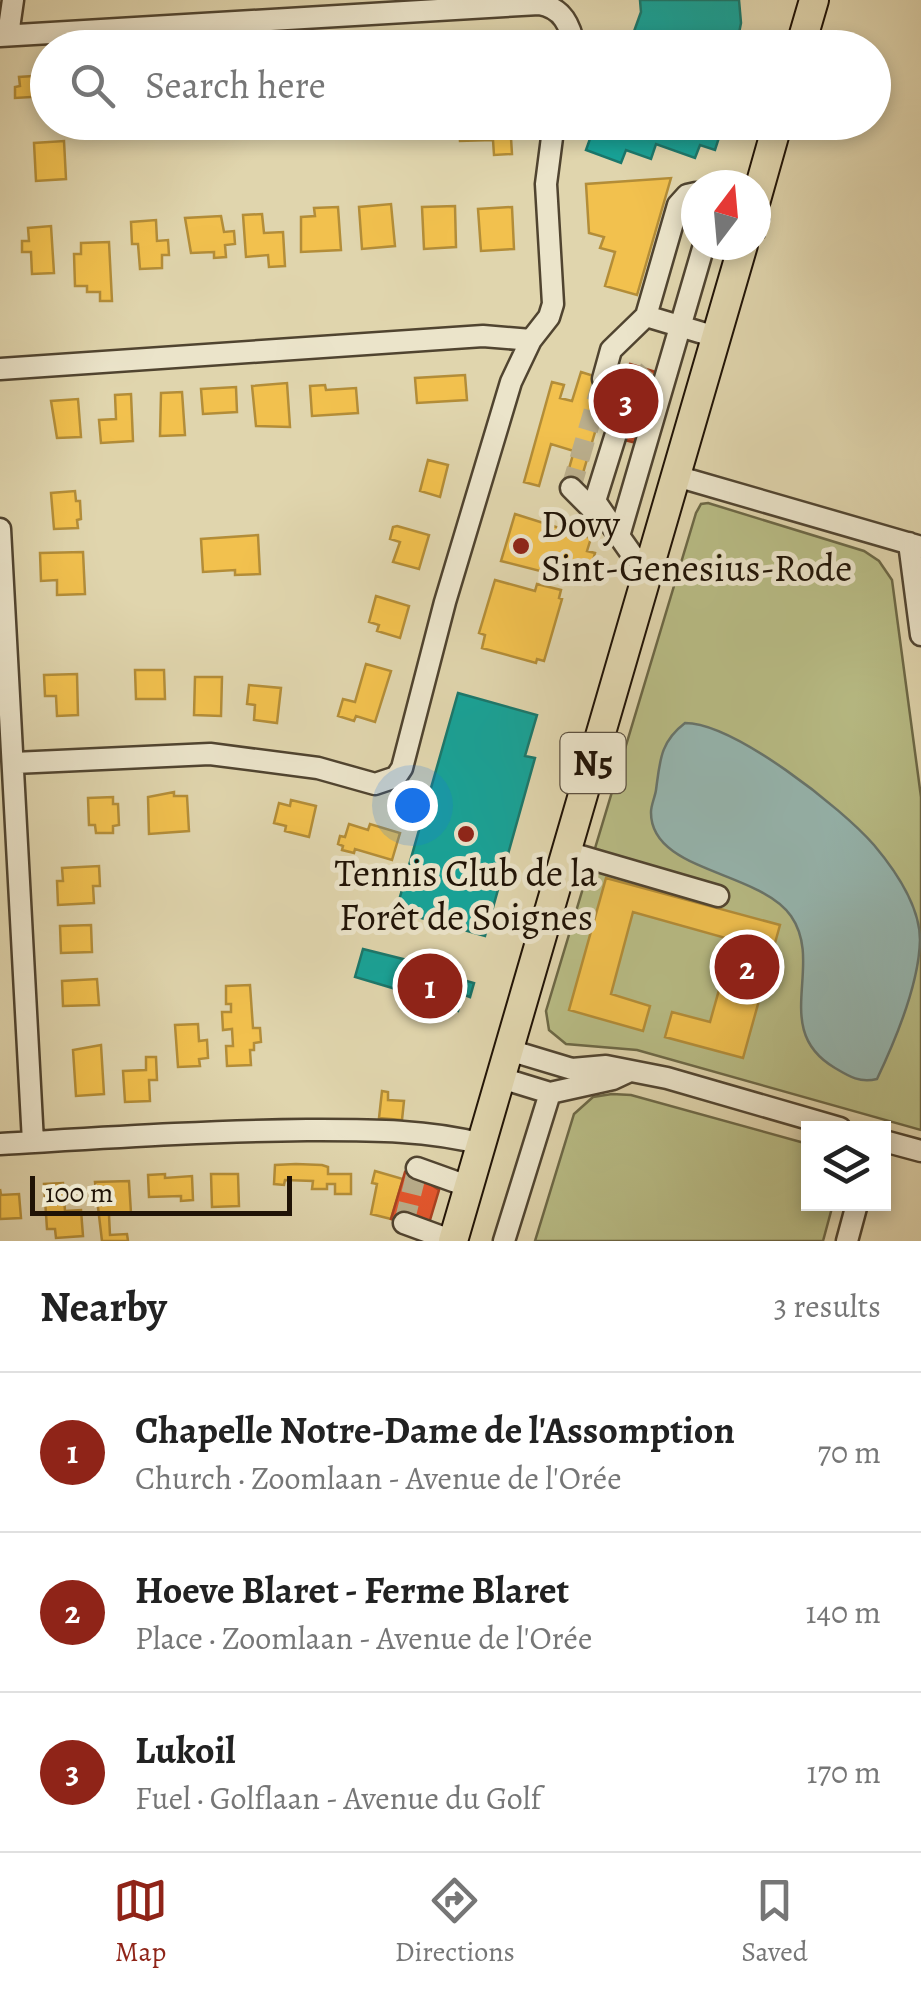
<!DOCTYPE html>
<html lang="en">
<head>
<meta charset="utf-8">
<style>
	:root { --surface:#fff; --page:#f6f6f6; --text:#222; --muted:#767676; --line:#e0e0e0; --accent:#8f2418 }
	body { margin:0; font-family:Alegreya,serif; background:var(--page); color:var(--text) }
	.controls { position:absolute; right:30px; bottom:30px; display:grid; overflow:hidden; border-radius:0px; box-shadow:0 5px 15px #0003 }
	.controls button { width:90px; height:90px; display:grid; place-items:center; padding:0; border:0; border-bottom:2px solid var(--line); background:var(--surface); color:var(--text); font:50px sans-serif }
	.compass { position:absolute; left:681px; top:170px; width:90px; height:90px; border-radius:50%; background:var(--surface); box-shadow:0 5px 15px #0003; rotate:16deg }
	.scale { position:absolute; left:30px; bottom:25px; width:262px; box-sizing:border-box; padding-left:10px; border:5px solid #201306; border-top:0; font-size:28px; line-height:35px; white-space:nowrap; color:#201306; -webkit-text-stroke:8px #ebe4ca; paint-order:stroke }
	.you { position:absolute; left:412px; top:805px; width:35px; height:35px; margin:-25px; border:8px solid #fff; border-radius:50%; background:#1a73e8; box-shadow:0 0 0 15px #1a73e833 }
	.badge { display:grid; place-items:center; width:65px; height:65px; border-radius:50%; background:var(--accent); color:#fff; font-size:32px; font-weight:700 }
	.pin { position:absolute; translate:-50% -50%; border:5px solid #fff; box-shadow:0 2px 10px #0006 }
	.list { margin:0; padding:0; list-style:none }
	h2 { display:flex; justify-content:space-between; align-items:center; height:130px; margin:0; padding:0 40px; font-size:42px }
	h2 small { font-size:32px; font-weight:400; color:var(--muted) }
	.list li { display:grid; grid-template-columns:65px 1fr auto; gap:30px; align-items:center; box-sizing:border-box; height:160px; padding:0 40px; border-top:2px solid var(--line) }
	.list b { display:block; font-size:38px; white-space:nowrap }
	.list p { margin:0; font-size:32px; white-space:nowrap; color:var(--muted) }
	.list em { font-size:32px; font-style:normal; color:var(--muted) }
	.icon { flex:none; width:55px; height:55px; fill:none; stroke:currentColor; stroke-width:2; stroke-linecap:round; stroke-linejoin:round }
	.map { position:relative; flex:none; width:921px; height:1241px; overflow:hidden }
	.search { position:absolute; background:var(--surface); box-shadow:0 5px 15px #0003; left:30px; right:30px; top:30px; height:110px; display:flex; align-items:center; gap:25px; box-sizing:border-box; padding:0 35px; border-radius:55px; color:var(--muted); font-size:38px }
	.sheet { height:610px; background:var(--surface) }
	nav { display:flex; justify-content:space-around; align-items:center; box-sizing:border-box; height:140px; border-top:2px solid var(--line); background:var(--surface); font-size:28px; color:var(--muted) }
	nav a { display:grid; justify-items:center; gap:5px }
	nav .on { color:var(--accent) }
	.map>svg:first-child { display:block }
	.green { fill:#b8bc85; stroke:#6c6846; stroke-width:2.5 }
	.water { fill:#96b7b1; stroke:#67756d; stroke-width:2.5 }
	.homes { fill:#f2c14e; stroke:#b38d38; stroke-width:2.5 }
	.shops { fill:#e4572e; stroke:#a94322; stroke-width:2.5 }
	.public { fill:#17a398; stroke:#1a786c; stroke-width:2.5 }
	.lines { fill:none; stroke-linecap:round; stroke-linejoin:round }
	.minor-tunnel { stroke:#baae8c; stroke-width:20; stroke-dasharray:20 10; stroke-linecap:butt }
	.minor-casing { stroke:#504430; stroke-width:25 }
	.major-casing { stroke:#201306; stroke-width:32 }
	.path { stroke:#201306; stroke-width:4; stroke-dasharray:8 5; stroke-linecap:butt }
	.minor { stroke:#ebe4ca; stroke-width:20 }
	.major { stroke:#e0d5ad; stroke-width:28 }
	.poi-dot { fill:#8f2418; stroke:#ebe4ca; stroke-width:4 }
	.labels { text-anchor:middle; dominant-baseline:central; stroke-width:10; stroke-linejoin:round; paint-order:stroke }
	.shield { fill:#ebe4ca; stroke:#5d5241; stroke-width:2.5 }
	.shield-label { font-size:35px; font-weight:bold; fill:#201306 }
	.poi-label { font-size:38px; fill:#201306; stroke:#ebe4ca; text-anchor:start }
</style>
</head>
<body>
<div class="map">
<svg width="921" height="1241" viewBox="0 0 921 1241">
	<rect width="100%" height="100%" fill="#e0d5ad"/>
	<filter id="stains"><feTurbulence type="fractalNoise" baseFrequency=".002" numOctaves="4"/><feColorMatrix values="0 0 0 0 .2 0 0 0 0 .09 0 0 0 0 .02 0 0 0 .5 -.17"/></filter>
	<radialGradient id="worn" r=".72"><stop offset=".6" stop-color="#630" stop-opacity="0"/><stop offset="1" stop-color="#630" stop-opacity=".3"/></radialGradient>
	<path class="green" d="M708,503l156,48 15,10 13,19 29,217v333l-284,-80 -71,-6 -17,-14 -3,-19 150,-498 5,-9z
		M612,1094l19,1 177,49v60h25l-10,37h-288l39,-127 19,-17z"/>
	<path class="water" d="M685,723c49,0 157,85 189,122 21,25 46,62 46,95 -1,44 -24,99 -43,139 -17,4 -27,-2 -42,-11 -65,-38 -10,-103 -44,-152 -31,-45 -141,-44 -140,-104 0,-7 4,-15 5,-22 4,-29 4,-48 29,-67z"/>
	<path class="homes" d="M48,75v21l-33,2v-11l5,-1 -1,-9z
		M459,122h51l2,32 -18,1 -1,-15 -33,1z
		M64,141l2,38 -30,2 -2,-38z
		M671,178l-34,117 -32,-9 10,-34 -15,-4 4,-11 -15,-4 -3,-49z
		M391,204l4,42 -33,3 -3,-42z
		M455,206l1,41 -32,2 -2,-42z
		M338,207l3,43 -40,2v-35l14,-1 -1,-8z
		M512,207l2,42 -33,2 -3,-42z
		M262,214l2,19 19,-1 2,34 -16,1 -1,-12 -22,2 -3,-42z
		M221,216l3,16 10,-1 1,13 -10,1 1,12 -12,1v-6l-23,1 -6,-35z
		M156,220l1,21 11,-1 1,15h-7v13l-22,1 -2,-25h-6l-1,-22z
		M51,226l3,47 -22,1 -1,-22h-9v-11h7l-1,-13z
		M109,242l3,59h-12v-9h-13v-6h-12l-1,-32h7v-11z
		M581,372l29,9 -32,109 -14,-4 10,-35 -23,-7 -12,42 -15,-4 28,-100 12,3 -4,13 12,3z
		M465,375l2,25 -50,3 -2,-25z
		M287,383l3,44 -34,-1 -4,-40z
		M325,385l1,5 30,-2 2,25 -46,3 -2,-30z
		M236,387l1,25 -34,2 -2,-25z
		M182,392l3,43 -25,1 1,-43z
		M131,394l2,47 -32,2 -2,-23 17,-1 -1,-24z
		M78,399l3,38 -24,1 -6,-37z
		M428,460l20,5 -8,32 -20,-6z
		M75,491l1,10h4l1,18 -4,1 1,8 -24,1 -3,-36z
		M515,514l76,24 -4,13 8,2 -8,30 -86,-22z
		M397,526l32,9 -10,34 -26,-7 7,-20 -10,-3 3,-12z
		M258,535l2,39 -25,1v-5l-32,2 -2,-33z
		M83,552l2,42 -28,1v-15l-16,1 -1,-28z
		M495,580l40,11 2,-7 24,6 -2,8 3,1 -18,62 -7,-2 -1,4 -54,-15 3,-13 -6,-2z
		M376,596l33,10 -9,32 -23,-7 2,-6 -10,-3z
		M366,664l25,7 -16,51 -19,-6 -2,5 -16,-5 5,-17 12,3z
		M135,670h29l1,29h-29z
		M77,674l1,41 -21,1 -1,-20h-11l-1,-21z
		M195,677h27l-1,39 -27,-1z
		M249,685l32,3 -4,35 -23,-3 1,-15 -8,-1z
		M174,792v4h13l2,35 -40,3 -1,-37z
		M113,797v7h5l1,21 -6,1v7h-17l-1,-8h-6l-1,-27z
		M291,800l25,6 -7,31 -24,-6 1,-5 -12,-3 5,-20 11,3z
		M349,824l19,6 2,-6 30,9 -8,27 -37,-11 -1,4 -12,-3 1,-4 -5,-2 2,-8 5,1z
		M99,866l1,20h-7l1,17 -36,2 -1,-24h6l-1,-13z
		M606,878l174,47 -37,133 -78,-21 7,-25 38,10 23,-82 -100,-28 -22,82 39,12 -7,25 -74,-21z
		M91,925l1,27 -31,1 -1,-27z
		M97,979l2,26 -36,1 -1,-25z
		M250,985l3,43h7l1,14 -7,1v7h-4l1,15 -24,1 -1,-20h7l-1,-17 -9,1 -1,-18h9v-8h-5v-18z
		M198,1024l1,17 8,-1 1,18 -9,1 1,7 -22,1 -3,-42z
		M101,1045l3,49 -28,2 -3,-46z
		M146,1057h10l1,23h-8l1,21 -25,1 -2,-31 23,-1z
		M382,1091l6,1v8l16,1 -2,19 -23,-2z
		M296,1164l26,1 6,2v7h23v20h-16v-10h-8v5h-15l1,-8 -28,-1 -1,5 -10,-1 1,-19z
		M375,1171l28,8 -12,40 -20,-5 6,-30 -5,-1z
		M165,1174v4l27,-2 1,24 -12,1v-5l-32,1 -1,-22z
		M211,1174h27l1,32 -27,1z
		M129,1181l2,32 -22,2 1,20 17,-1 1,7h-26l-7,-59z
		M63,1183l2,28 16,-1 2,26 -27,2 -1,-9h-8l-3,-45z
		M0,1189l1,6 18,-1 2,24 -21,1z"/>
	<path class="shops" d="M630,364l26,8 -20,71 -27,-7 4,-11 -14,-5 13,-47 15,4z
		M405,1172l13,4 21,14 -12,40 -36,-11z"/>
	<path class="public" d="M640,0h99l2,23 -5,25h-108l13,-36z
		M596,122h128l-9,28 -15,-5 -5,13 -39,-14 -5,15 -25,-9 -5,13 -35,-13z
		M458,693l79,22 -12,41 10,2 -50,178 -89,-25z
		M363,949l80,20 -1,5 32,9 -4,14 -8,-3 -4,17 -22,-7 -5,17 -7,-2 5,-15 -31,-9 1,-5 -44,-13z"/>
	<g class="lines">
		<path class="minor-tunnel" d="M615,437l13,-42 21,-25
			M571,488l32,-109
			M404,1223l12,-48"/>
		<defs>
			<path id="minor" d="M8,35l5,-35
				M0,36l539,-32c24,4 31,21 36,44
				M646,316l32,-111 9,-10 9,-2
				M0,369l483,-33 48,4
				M603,379l8,-29 35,-34 70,21
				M615,437l-20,64 24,35
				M676,476l245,71
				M571,488l29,29
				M0,529l33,613
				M909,543l12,92
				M650,564l-17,-8 -14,-20 85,-291
				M14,763l196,-9 108,14 57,16 21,-7 6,-9 43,-166 66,-220 20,-42 18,-23 4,-13 -7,-120 8,-62
				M567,852l151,44
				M509,1050l63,19 34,-3 61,12 173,50
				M501,1078l49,15 63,-14 15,-7
				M884,1141l37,10
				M0,1144c102,-6 204,-13 307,-14 58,0 118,-1 175,14
				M417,1168l53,19
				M404,1223l49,18
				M504,1241l46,-148
				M847,1241l10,-37"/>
			<path id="major" d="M800,48l14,-48
				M756,200l22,-78
				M453,1241l290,-996"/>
		</defs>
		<use href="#minor" class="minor-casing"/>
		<use href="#major" class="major-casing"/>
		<path class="path" d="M763,238l6,-20"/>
		<use href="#minor" class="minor"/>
		<use href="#major" class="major"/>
	</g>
	<g class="poi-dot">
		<circle cx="521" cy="546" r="10"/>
		<circle cx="466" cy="834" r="10"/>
	</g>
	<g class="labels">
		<rect class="shield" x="560.5" y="733" width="65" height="60" rx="8"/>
		<g class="shield-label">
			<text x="593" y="763">N5</text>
		</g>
		<g class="poi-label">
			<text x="541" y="524">Dovy<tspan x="541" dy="44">Sint-Genesius-Rode</tspan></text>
			<text x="466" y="873" text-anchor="middle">Tennis Club de la<tspan x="466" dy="44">Forêt de Soignes</tspan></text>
		</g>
	</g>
	<rect width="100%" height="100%" filter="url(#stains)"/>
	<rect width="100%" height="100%" fill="url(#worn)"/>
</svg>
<div class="controls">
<button><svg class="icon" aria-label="layers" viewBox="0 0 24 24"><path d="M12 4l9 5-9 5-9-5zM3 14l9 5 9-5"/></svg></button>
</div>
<svg class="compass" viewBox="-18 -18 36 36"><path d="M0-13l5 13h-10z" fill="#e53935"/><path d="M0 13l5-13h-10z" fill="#767676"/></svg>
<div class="scale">100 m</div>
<div class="you"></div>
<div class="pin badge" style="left:430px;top:986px">1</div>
<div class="pin badge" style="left:747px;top:967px">2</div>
<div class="pin badge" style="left:626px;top:401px">3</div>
<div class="search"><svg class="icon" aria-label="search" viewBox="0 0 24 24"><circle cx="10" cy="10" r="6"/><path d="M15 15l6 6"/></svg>Search here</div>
</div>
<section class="sheet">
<h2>Nearby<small>3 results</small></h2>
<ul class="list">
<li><span class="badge">1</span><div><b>Chapelle Notre-Dame de l'Assomption</b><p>Church · Zoomlaan - Avenue de l'Orée</p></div><em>70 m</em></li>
<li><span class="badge">2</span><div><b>Hoeve Blaret - Ferme Blaret</b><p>Place · Zoomlaan - Avenue de l'Orée</p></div><em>140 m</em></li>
<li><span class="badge">3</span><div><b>Lukoil</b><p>Fuel · Golflaan - Avenue du Golf</p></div><em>170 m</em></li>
</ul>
</section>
<nav>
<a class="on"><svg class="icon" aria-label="map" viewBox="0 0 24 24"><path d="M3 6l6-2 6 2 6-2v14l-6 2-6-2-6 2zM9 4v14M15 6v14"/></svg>Map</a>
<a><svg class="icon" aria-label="directions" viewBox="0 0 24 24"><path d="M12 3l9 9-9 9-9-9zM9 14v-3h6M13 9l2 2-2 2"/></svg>Directions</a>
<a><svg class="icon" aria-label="saved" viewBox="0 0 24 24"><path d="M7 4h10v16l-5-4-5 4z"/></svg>Saved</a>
</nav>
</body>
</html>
